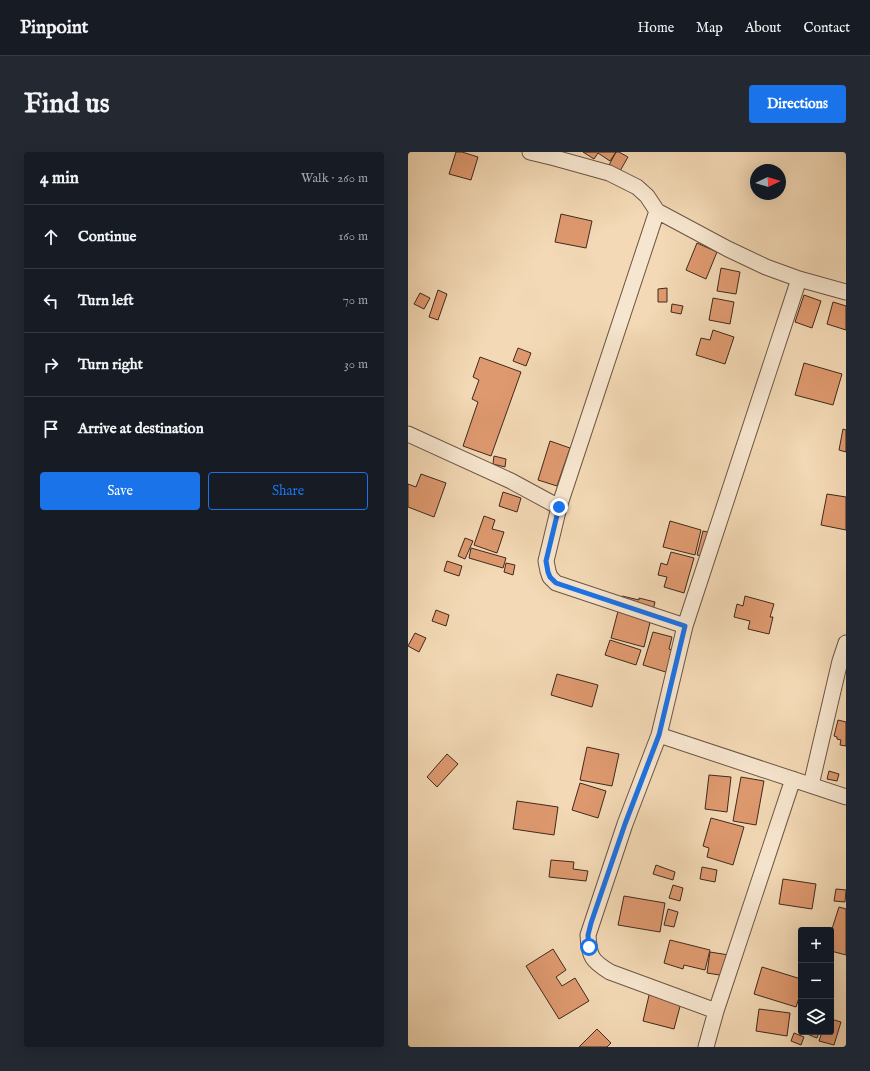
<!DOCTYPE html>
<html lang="en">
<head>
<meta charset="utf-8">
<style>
	:root { --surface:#171b24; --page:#242831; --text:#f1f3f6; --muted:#9ea1a6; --line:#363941; --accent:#1a73e8 }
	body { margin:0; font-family:"IM FELL English",serif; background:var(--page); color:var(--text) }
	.controls { position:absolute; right:12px; bottom:12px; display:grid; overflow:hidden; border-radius:4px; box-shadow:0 4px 16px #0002 }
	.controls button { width:36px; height:36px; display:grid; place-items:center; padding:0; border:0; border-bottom:1px solid var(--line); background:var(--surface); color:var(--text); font:20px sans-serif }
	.compass { position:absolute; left:342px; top:12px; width:36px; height:36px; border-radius:50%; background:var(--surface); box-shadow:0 4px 16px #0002; rotate:86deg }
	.stop { position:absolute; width:12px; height:12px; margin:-9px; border:3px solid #1a73e8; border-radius:50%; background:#fff }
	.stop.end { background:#1a73e8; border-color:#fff; box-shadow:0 1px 4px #0008 }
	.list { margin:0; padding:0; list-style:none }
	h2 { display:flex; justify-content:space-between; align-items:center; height:52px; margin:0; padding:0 16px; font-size:17px }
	h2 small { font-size:13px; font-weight:400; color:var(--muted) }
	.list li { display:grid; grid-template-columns:26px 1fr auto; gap:12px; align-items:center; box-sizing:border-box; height:64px; padding:0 16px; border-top:1px solid var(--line) }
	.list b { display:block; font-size:15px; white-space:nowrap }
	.list em { font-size:13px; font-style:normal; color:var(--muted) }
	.actions { display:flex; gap:8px; padding:12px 16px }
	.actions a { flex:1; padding:9px 0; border:1px solid var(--accent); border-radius:4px; text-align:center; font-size:14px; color:var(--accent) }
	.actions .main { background:var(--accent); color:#fff }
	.icon { flex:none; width:22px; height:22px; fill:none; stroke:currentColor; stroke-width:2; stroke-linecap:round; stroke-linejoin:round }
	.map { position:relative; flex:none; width:438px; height:895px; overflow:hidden; border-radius:4px }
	header { display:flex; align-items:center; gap:24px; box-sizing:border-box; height:56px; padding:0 20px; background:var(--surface); border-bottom:1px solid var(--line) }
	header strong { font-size:19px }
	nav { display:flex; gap:22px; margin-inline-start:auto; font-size:14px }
	.intro { display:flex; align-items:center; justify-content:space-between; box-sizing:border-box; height:96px; padding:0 24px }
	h1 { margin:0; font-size:28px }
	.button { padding:10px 18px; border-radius:4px; background:var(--accent); color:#fff; font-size:14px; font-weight:700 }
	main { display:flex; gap:24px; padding:0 24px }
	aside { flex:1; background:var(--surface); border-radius:4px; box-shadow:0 4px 16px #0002 }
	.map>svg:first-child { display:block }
	.building { fill:#df996f; stroke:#3f291e }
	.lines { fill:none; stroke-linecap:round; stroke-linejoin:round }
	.minor-casing { stroke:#6c5544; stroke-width:17 }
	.minor { stroke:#f7e6cf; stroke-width:15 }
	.route { stroke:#1a73e8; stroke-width:5 }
</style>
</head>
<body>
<header>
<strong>Pinpoint</strong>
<nav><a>Home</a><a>Map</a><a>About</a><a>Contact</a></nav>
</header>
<div class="intro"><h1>Find us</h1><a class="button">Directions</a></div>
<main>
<aside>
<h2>4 min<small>Walk · 260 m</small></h2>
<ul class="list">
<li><svg class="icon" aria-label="ahead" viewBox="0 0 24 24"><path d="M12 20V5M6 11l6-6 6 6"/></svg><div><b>Continue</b></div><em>160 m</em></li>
<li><svg class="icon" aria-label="left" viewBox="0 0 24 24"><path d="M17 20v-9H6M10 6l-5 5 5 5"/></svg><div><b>Turn left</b></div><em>70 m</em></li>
<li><svg class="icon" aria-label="right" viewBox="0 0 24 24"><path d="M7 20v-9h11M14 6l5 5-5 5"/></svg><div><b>Turn right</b></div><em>30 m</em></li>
<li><svg class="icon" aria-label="arrive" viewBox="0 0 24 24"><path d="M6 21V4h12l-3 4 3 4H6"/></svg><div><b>Arrive at destination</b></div></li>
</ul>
<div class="actions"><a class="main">Save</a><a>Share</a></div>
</aside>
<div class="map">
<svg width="438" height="895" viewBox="0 0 438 895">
	<rect width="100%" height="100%" fill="#f3d9b5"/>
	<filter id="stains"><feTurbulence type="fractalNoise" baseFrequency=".005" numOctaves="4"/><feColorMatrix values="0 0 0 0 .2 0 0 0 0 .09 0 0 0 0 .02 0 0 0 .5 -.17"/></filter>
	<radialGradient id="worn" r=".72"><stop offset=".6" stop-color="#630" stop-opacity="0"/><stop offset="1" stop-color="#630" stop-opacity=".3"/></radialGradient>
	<path class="building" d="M48,0h6l16,5 -7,23 -22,-6z
		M175,0h33l-6,9 -12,-8 -4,6z
		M208,0h3l9,5 -8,14 -11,-6z
		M153,62l31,7 -6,27 -31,-6z
		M289,91l20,9 -11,27 -20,-9z
		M313,116l19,4 -4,22 -19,-3z
		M259,136v14h-9v-13z
		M30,138l9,4 -9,26 -9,-3z
		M12,141l10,5 -6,11 -10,-5z
		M396,143l17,6 -9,27 -17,-6z
		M305,146l21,4 -4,22 -21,-4z
		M425,150l13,4v24l-19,-6z
		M264,152l11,2 -2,8 -10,-2z
		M305,178l21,7 -9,27 -29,-9 5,-17 9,2z
		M110,196l13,5 -5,13 -13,-5z
		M72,205l41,15 -30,84 -28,-10 15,-44 -6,-3 7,-19 -6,-3z
		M396,211l38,11 -9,31 -38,-10z
		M435,277l3,1v22l-7,-2z
		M142,289l20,7 -13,38 -19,-6z
		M86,304l12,3 -1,8 -12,-3z
		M13,322l25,9 -12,34 -26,-10v-23l8,3z
		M95,340l18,6 -4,14 -18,-6z
		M419,342l19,3v33l-25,-5z
		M76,364l11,4 -3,9 12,3 -7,21 -23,-8z
		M262,369l31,9 -6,25 -32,-8z
		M295,379l9,2 -6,24 -9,-2z
		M57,386l8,3 -8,18 -7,-3z
		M63,396l35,10 -3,10 -34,-10z
		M263,400l23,6 -10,35 -20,-6 3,-10 -9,-2 3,-12 6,2z
		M39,409l15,5 -3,10 -15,-5z
		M98,411l9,2 -2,10 -9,-3z
		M214,444l17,4v-2l16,4 -11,45 -33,-9z
		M337,444l29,8 -4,13h3l-4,17 -21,-5 2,-8 -16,-4 3,-13 6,2z
		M28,458l13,5 -3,11 -14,-5z
		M245,480l19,5 -3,12 6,2 -6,22 -26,-8z
		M7,481l11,5 -7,14 -11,-6z
		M202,488l31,10 -5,15 -31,-10z
		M149,522l41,11 -6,22 -41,-12z
		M430,568l8,2v24l-6,-1 1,-5 -4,-1v-2l-3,-1z
		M179,595l32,7 -7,32 -32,-6z
		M39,602l11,10 -21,23 -10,-10z
		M421,619l10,3 -2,7 -10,-2z
		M301,623l22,2 -4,35 -22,-3z
		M333,625l23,4 -8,44 -23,-4z
		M172,631l26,8 -8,27 -26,-8z
		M109,649l41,6 -4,28 -41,-6z
		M303,666l33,9 -11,38 -26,-8 2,-9 -6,-2z
		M143,708l23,2 -1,7 15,2 -2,10 -37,-4z
		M248,713l19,7 -2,8 -20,-6z
		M294,715l15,3 -2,12 -15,-3z
		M375,727l33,5 -4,25 -33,-5z
		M265,733l10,3 -3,13 -11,-3z
		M428,737l10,1 -1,12 -11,-1z
		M216,744l41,7 -5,29 -42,-7z
		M431,755l7,2v46l-15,-4v-19z
		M260,757l10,3 -4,15 -10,-2z
		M262,788l40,10 -5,20 -21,-5 -1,4 -19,-6z
		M145,797l13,21 -10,7 6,9 13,-8 14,23 -30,18 -33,-53z
		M302,800l19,3 -3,21 -19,-3z
		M354,815l39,12v13l-5,15 -42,-13z
		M242,839l32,8 -8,30 -31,-8z
		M351,857l31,4 -3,23 -31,-5z
		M423,867l10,3 -7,23 -15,-4 3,-9h9z
		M189,877l14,14 -4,4h-28z
		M394,880h17l-2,6z
		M386,881l10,4 -3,8 -10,-4z"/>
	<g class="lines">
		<defs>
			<path id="minor" d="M122,0l25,6 54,15 28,14 10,9 10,15 71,38 38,18 33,12 47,13
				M249,59l-98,296 -13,54 2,10 2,6 6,6 129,43
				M0,282l103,47 48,26
				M251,583l187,62
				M403,633l29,-124 6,-18
				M308,859l-106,-39c-18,-11 -21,-15 -22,-37l37,-111 34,-89 26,-109 114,-347
				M298,895l10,-36 77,-232"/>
		</defs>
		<use href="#minor" class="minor-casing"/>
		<use href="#minor" class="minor"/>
	</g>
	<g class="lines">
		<path class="route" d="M151,355l-13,54 2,11 2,5 6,6 129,43 -26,109 -34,89 -34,99 -3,12 1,12"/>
	</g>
	<rect width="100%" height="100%" filter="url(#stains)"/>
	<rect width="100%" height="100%" fill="url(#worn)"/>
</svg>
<div class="controls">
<button>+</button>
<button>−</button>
<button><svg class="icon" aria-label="layers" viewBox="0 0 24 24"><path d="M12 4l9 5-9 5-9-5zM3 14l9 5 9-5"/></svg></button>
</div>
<svg class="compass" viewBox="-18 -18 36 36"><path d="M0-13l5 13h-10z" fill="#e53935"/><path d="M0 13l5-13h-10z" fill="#9ea1a6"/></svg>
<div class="stop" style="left:181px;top:795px"></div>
<div class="stop end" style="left:151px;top:355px"></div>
</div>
</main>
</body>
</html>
